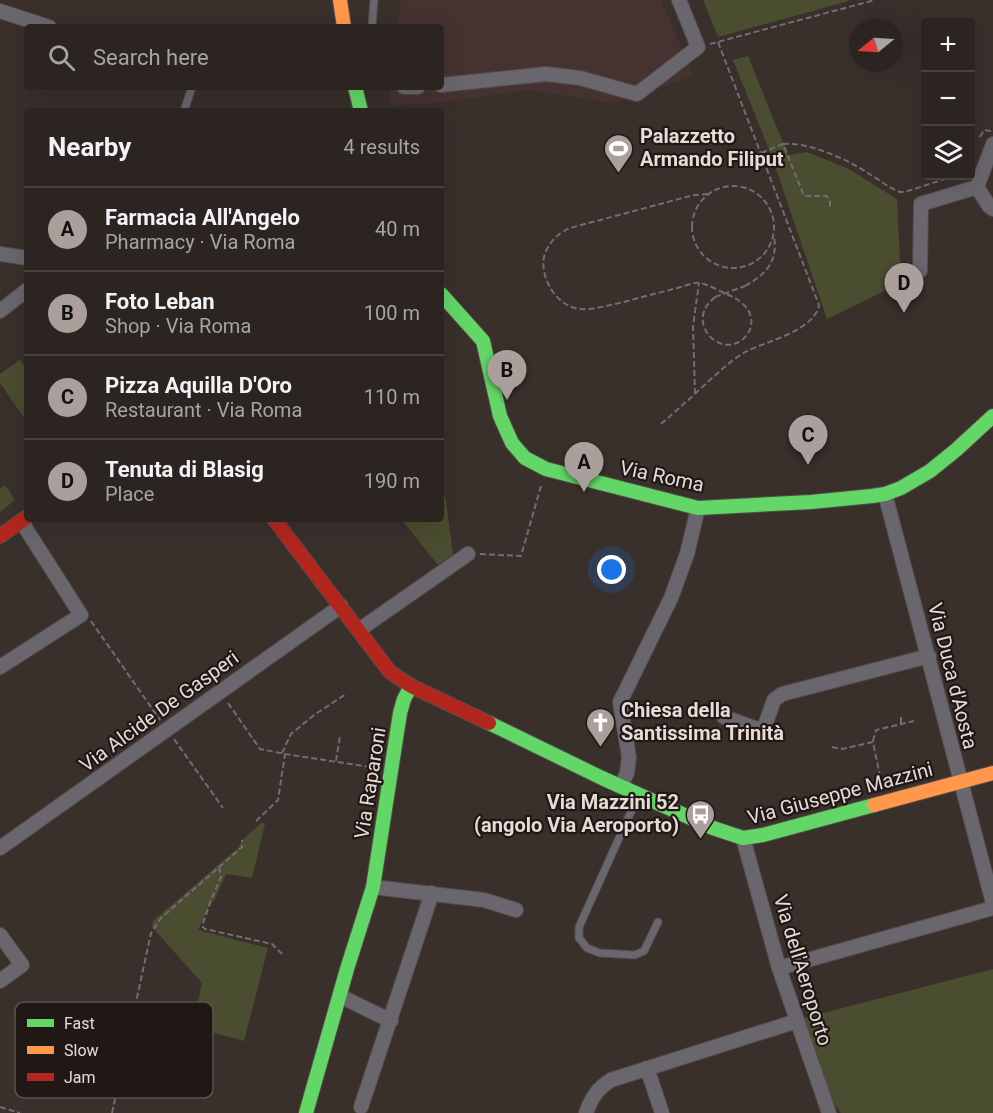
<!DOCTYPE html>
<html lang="en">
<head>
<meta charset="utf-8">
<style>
	:root { --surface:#2b2421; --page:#37302e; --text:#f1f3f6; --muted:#a6a4a5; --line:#47413f; --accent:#aa9f9a }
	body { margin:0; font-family:Roboto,sans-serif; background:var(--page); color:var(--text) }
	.controls { position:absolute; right:18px; top:18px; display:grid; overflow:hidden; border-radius:6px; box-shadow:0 6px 24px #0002 }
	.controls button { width:54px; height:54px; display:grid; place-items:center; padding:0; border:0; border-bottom:2px solid var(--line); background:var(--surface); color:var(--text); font:30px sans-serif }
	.compass { position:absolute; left:849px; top:18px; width:54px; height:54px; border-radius:50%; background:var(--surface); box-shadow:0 6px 24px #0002; rotate:252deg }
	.you { position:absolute; left:612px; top:570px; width:21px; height:21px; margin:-15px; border:4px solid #fff; border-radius:50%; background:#1a73e8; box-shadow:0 0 0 9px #1a73e833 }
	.badge { display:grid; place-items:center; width:39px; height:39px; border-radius:50%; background:var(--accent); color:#111; font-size:20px; font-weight:700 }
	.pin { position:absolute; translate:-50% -50px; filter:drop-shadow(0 2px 3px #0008) }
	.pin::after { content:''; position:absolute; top:32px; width:21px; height:18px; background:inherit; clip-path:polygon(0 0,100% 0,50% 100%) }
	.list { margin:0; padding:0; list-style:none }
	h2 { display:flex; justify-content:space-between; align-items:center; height:78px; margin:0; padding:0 24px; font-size:26px }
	h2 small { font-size:20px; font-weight:400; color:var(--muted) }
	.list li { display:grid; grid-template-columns:39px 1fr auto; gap:18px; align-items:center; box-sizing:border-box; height:84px; padding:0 24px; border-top:2px solid var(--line) }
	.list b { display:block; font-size:22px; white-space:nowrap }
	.list p { margin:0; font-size:20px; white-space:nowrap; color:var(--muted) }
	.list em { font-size:20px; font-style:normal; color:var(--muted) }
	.icon { flex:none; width:33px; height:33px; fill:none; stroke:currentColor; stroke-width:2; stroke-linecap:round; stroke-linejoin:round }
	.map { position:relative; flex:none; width:993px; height:1113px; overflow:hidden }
	.search { position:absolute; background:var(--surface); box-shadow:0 6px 24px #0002; left:24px; top:24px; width:420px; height:66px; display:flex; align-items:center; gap:15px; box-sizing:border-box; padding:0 21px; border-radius:6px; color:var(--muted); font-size:22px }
	.panel { position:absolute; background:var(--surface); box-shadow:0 6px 24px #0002; left:24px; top:108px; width:420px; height:414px; border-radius:6px }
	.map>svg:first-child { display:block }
	.education { fill:#463331 }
	.green { fill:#4a4d2f }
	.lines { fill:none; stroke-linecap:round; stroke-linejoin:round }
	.lane-casing { stroke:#544c48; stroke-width:9 }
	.street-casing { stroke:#544c48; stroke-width:16 }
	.fast-casing { stroke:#544c48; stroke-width:16 }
	.slow-casing { stroke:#544c48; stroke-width:16 }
	.jam-casing { stroke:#544c48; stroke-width:16 }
	.path { stroke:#726d73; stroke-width:2; stroke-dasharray:6 3; stroke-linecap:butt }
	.lane { stroke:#69666d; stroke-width:7 }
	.street { stroke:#69666d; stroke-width:14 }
	.fast { stroke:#63d668; stroke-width:14 }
	.slow { stroke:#ff974d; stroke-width:14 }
	.jam { stroke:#b3261e; stroke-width:14 }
	.path-bridge { stroke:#726d73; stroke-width:2; stroke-dasharray:6 3; stroke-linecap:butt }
	.labels { text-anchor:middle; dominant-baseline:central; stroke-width:4.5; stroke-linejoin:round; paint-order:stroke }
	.poi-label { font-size:20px; font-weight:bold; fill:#e7dbd6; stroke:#201815; text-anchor:start }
	.street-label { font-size:20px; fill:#e7dbd6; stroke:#201815 }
	.key { fill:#201815; stroke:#5c524f; stroke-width:1.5 }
	.key-label { font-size:16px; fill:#e7dbd6 }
</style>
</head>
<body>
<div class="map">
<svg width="993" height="1113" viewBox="0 0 993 1113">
	<rect width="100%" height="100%" fill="#39302c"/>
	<path class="education" d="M401,0h260l32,76 -78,27 -86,-13 -101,14 -39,1 2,-18h50v-60h-43z"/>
	<path class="green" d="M703,0h145l1,1 -131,36z
		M748,56l40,99 19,-3 40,16 50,31 4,84 -74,36 -55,-162 -39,-97z
		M20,360l7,10v52l-27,-39v-9z
		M5,485l10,15 -15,12v-23z
		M441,485l5,16 7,53 -15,11 -37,-46h40z
		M261,823l4,1 -13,54 -26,-4 -12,27 -3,1 -13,28 70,18 -24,93 -51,-14 9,-44 -50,-56 1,-6 86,-74 3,-7z
		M993,969v144h-152l-1,-1 -9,-13 -27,-81z"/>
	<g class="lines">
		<defs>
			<path id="lane" d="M372,27l2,-27
				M184,111l8,-24
				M638,796l-59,131v11l8,10 13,5 35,2 9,-4 14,-29"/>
			<path id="street" d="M0,11l49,16
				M441,85l105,-11 34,4 57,16 61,-47 -19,-47
				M404,87h14
				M977,187l16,-43
				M0,254l27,4
				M920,271l1,-67 56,-17 12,19 4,3
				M0,311l27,-21
				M885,494c37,136 71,273 108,409
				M359,630l109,-76
				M0,667l81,-52 -60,-94
				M724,717l39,14 11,-31 8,-6 147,-38
				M621,786l6,-13 2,-16 -9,-55 51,-104 16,-44 11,-46
				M743,838l36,130 50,145
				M0,848l341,-242
				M373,887l111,13 32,10
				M0,935l22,30 -22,16
				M779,968l214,-60
				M340,996l51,25
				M647,1068l15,45
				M361,1107l71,-214
				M586,1113c6,-16 11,-24 25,-33l186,-59"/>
			<path id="fast" d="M355,87l6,24
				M441,294l42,47 17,75 12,27 13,15 21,11 152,39 113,-6 61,-6 13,-2 16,-6 29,-17 26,-21 37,-34
				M489,723l113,55 111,50 30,10 20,-3 111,-30
				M306,1113l41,-144 26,-82 27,-174 4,-14 7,-13"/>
			<path id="slow" d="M340,0l4,27
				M874,805l119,-32"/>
			<path id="jam" d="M274,519l116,153 21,14 78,37
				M0,536l27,-19"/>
		</defs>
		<use href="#lane" class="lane-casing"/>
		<use href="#street" class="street-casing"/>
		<use href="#fast" class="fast-casing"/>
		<use href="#slow" class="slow-casing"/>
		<use href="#jam" class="jam-casing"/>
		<path class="path" d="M710,44l165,-44
			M980,137l4,-7 7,1
			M783,144c27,-2 63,15 85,29 10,6 21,15 32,19h5l49,-16
			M761,153l22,-9 21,52h23l3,6v5
			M692 227a41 41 0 1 1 82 0a41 41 0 1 1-82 0Z
			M708,194l-14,1 -124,33c-12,5 -23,16 -26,29 -4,22 13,49 35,52 15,1 30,-4 45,-7 17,-5 35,-9 53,-14 6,-1 16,-6 22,-5 6,0 19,7 25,10 10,4 20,9 25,19 5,10 2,21 -7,28 -21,16 -49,-11 -36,-33 2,-4 6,-7 9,-10
			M745,286c21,-12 33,-24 29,-50
			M695,394l-2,-68 6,-43
			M661,424c17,-15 33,-29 49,-44 12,-11 23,-21 37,-29 21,-10 68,-21 72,-46l-101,-263
			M480,554l41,2 20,-70
			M91,621l69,99
			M228,703l32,46 25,5 85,13 7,-1
			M901,723v-6
			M174,739l49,69
			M873,741l3,-11 38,-9
			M832,747l10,2 31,-7 9,44
			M282,753l9,-19 23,-19 32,-21
			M336,761l4,-25
			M256,821l22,-21 7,-46
			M219,867l2,10 -10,23 -9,26 3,3 67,15 10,10
			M0,1107l20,6
			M112,1113l39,-180 10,-15 81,-71v-7"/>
		<use href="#lane" class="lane"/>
		<use href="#street" class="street"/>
		<use href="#fast" class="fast"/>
		<use href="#slow" class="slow"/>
		<use href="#jam" class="jam"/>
		<path class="path-bridge" d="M715,297l30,-11"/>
	</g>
	<defs>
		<symbol id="stadium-pin" viewBox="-11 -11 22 30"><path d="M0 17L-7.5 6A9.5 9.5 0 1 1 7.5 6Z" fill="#aa9f9a" stroke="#201815"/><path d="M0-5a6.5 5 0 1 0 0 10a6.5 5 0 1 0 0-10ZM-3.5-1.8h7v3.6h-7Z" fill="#fff"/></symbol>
		<symbol id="church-pin" viewBox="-11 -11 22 30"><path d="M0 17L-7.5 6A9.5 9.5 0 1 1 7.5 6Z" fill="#aa9f9a" stroke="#201815"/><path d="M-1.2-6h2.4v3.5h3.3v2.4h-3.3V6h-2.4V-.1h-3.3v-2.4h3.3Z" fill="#fff"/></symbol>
		<symbol id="bus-pin" viewBox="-11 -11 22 30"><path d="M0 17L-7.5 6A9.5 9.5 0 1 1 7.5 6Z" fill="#aa9f9a" stroke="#201815"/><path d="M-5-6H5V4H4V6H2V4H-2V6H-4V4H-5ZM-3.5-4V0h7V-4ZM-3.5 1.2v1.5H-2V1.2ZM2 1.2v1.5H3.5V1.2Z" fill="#fff"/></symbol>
	</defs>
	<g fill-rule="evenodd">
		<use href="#stadium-pin" x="602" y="132" width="33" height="45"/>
		<use href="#church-pin" x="584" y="706" width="33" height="45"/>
		<use href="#bus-pin" x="684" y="798" width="33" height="45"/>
	</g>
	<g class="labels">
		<g class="poi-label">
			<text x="640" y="136">Palazzetto<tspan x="640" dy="23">Armando Filiput</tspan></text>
			<text x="621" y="710">Chiesa della<tspan x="621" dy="23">Santissima Trinità</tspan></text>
			<text x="679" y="802" text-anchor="end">Via Mazzini 52<tspan x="679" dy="23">(angolo Via Aeroporto)</tspan></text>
		</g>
		<g class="street-label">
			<text transform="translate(662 476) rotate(12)">Via Roma</text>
			<text transform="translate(953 676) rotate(76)">Via Duca d'Aosta</text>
			<text transform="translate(159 711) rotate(-36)">Via Alcide De Gasperi</text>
			<text transform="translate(370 783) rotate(-81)">Via Raparoni</text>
			<text transform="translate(840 793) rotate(-15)">Via Giuseppe Mazzini</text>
			<text transform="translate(803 970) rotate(73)">Via dell'Aeroporto</text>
		</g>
	</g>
	<rect x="15" y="1002" width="198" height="96" rx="9" class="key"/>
	<rect x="27" y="1019" width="27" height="8" fill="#63d668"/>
	<rect x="27" y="1046" width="27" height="8" fill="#ff974d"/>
	<rect x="27" y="1073" width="27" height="8" fill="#b3261e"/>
	<g class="key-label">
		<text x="64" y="1029">Fast</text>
		<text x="64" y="1056">Slow</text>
		<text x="64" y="1083">Jam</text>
	</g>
</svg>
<div class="controls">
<button>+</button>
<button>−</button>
<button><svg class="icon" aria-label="layers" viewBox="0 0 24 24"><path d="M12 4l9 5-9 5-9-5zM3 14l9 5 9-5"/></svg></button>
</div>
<svg class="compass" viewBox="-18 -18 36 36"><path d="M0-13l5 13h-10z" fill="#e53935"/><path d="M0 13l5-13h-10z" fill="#a6a4a5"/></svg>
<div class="you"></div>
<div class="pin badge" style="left:584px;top:492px">A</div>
<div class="pin badge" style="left:507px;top:400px">B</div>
<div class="pin badge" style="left:808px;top:465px">C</div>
<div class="pin badge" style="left:904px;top:313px">D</div>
<div class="search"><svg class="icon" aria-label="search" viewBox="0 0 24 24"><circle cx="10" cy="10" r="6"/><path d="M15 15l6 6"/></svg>Search here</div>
<section class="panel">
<h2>Nearby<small>4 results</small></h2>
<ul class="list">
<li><span class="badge">A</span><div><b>Farmacia All'Angelo</b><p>Pharmacy · Via Roma</p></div><em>40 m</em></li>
<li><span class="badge">B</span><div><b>Foto Leban</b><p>Shop · Via Roma</p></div><em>100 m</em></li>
<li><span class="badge">C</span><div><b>Pizza Aquilla D'Oro</b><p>Restaurant · Via Roma</p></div><em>110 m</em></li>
<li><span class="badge">D</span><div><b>Tenuta di Blasig</b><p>Place</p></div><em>190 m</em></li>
</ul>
</section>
</div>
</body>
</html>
